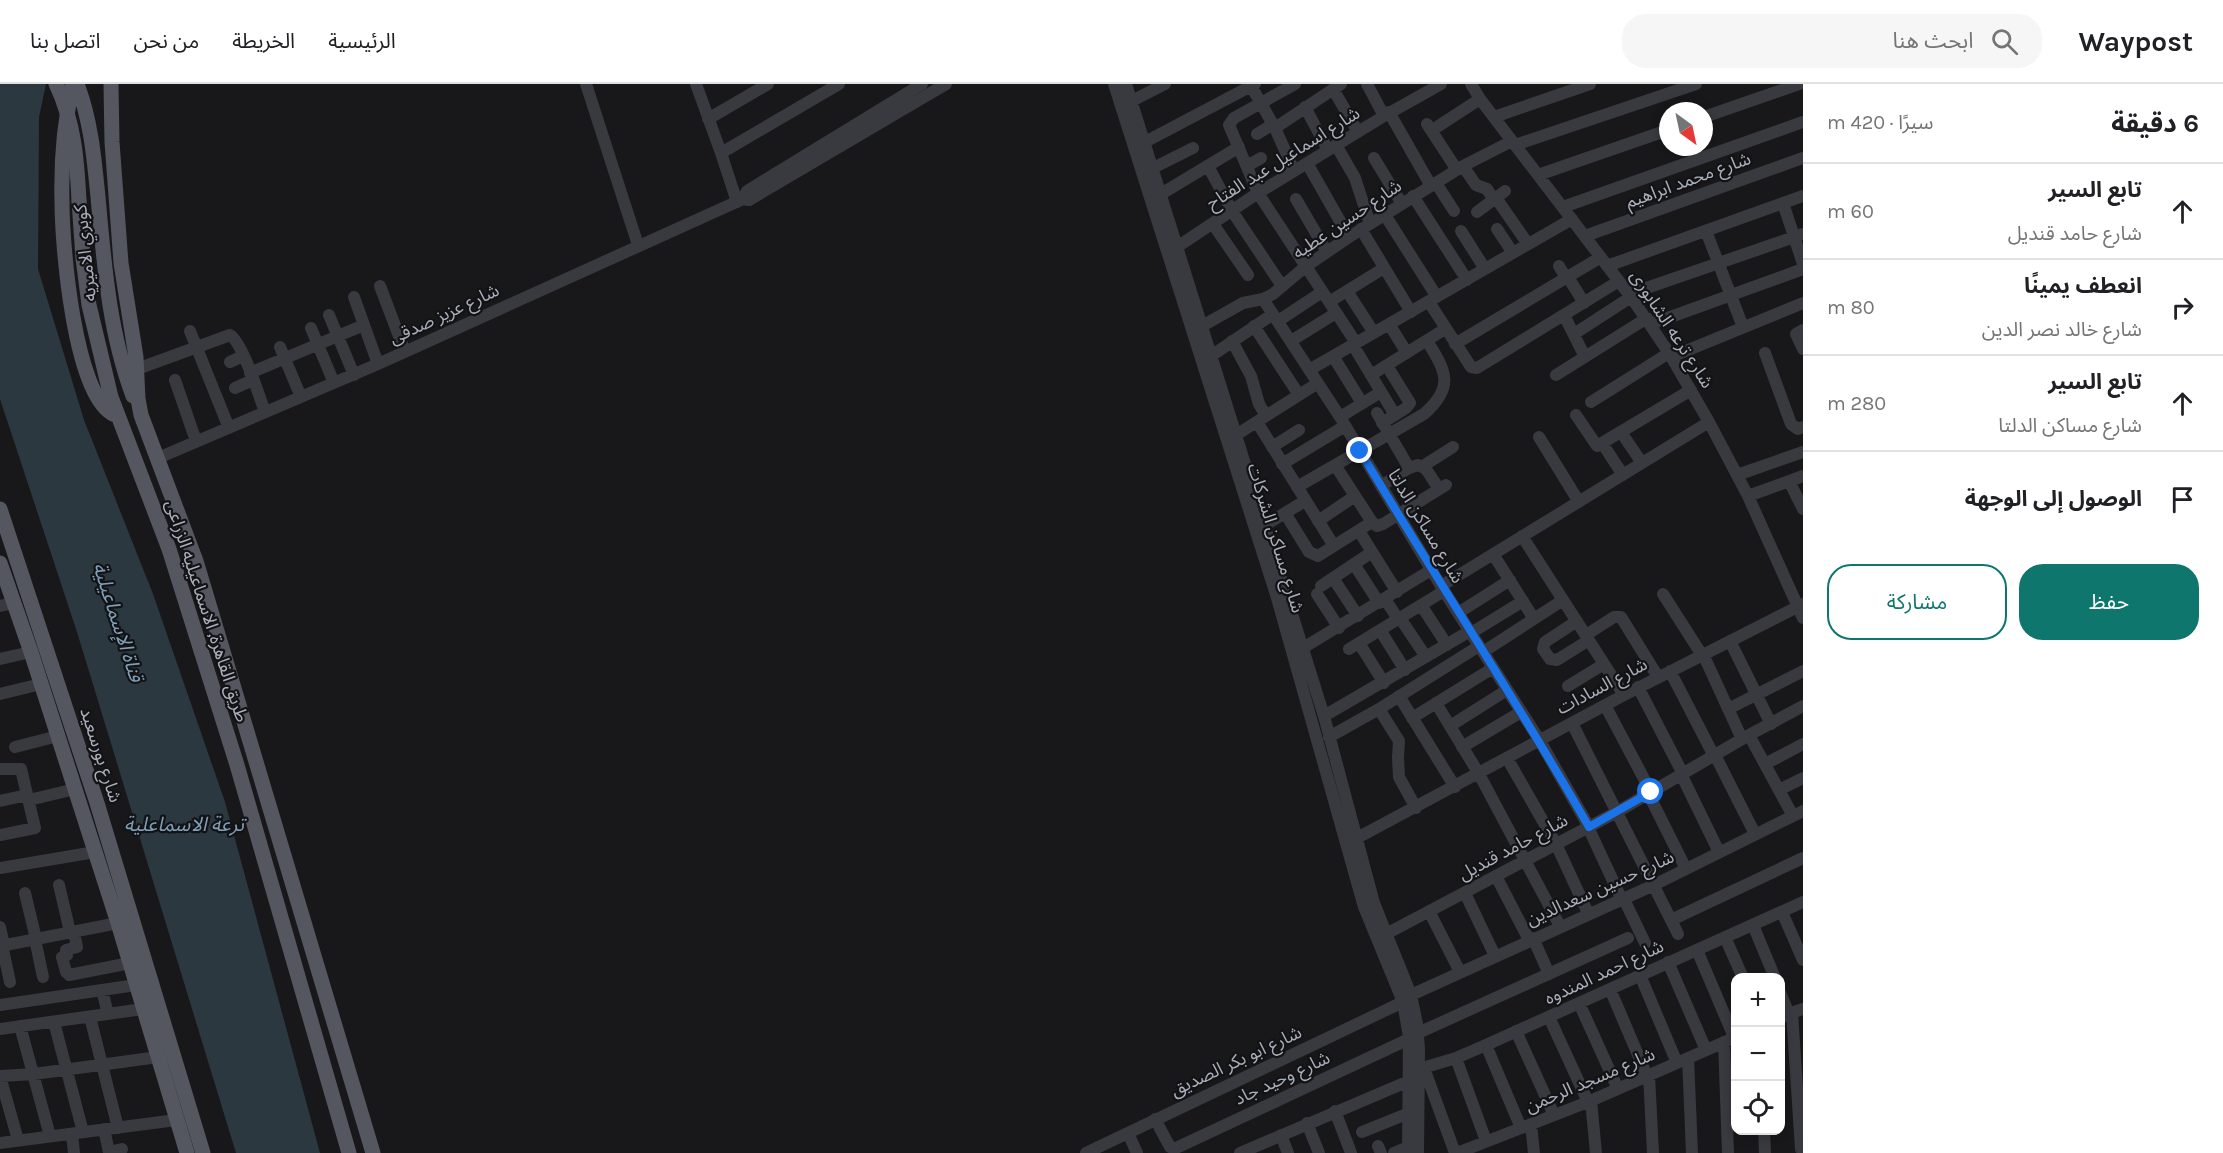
<!DOCTYPE html>
<html lang="ar">
<head>
<meta charset="utf-8">
<style>
	:root { --surface:#fff; --page:#f6f6f6; --text:#202124; --muted:#757577; --line:#e0e0e0; --accent:#0f766e }
	body { margin:0; font-family:Karla,"Noto Sans Arabic",sans-serif; background:var(--page); color:var(--text); direction:rtl }
	.controls { position:absolute; right:18px; bottom:18px; display:grid; overflow:hidden; border-radius:12px; box-shadow:0 3px 9px #0003 }
	.controls button { width:54px; height:54px; display:grid; place-items:center; padding:0; border:0; border-bottom:2px solid var(--line); background:var(--surface); color:var(--text); font:30px sans-serif }
	.compass { position:absolute; left:1659px; top:18px; width:54px; height:54px; border-radius:50%; background:var(--surface); box-shadow:0 3px 9px #0003; rotate:147deg }
	.stop { position:absolute; width:18px; height:18px; margin:-14px; border:4px solid #1a73e8; border-radius:50%; background:#fff }
	.stop.end { background:#1a73e8; border-color:#fff; box-shadow:0 2px 6px #0008 }
	.list { margin:0; padding:0; list-style:none }
	h2 { display:flex; justify-content:space-between; align-items:center; height:78px; margin:0; padding:0 24px; font-size:26px }
	h2 small { font-size:20px; font-weight:400; color:var(--muted) }
	.list li { display:grid; grid-template-columns:39px 1fr auto; gap:18px; align-items:center; box-sizing:border-box; height:96px; padding:0 24px; border-top:2px solid var(--line) }
	.list b { display:block; font-size:22px; white-space:nowrap }
	.list p { margin:0; font-size:20px; white-space:nowrap; color:var(--muted) }
	.list em { font-size:20px; font-style:normal; color:var(--muted) }
	.actions { display:flex; gap:12px; padding:18px 24px }
	.actions a { flex:1; padding:14px 0; border:2px solid var(--accent); border-radius:24px; text-align:center; font-size:21px; color:var(--accent) }
	.actions .main { background:var(--accent); color:#fff }
	.icon { flex:none; width:33px; height:33px; fill:none; stroke:currentColor; stroke-width:2; stroke-linecap:round; stroke-linejoin:round }
	.map { position:relative; flex:none; width:1803px; height:1069px; overflow:hidden; direction:ltr }
	header { display:flex; align-items:center; gap:36px; box-sizing:border-box; height:84px; padding:0 30px; background:var(--surface); border-bottom:2px solid var(--line) }
	header strong { font-size:28px }
	nav { display:flex; gap:33px; margin-inline-start:auto; font-size:21px }
	.search { width:420px; height:54px; background:var(--page); display:flex; align-items:center; gap:15px; box-sizing:border-box; padding:0 21px; border-radius:24px; color:var(--muted); font-size:22px }
	main { display:flex }
	aside { flex:1; background:var(--surface) }
	.map>svg:first-child { display:block }
	.water { fill:#2c3840 }
	.lines { fill:none; stroke-linecap:round; stroke-linejoin:round }
	.minor { stroke:#393a40; stroke-width:12 }
	.major { stroke:#54575f; stroke-width:15 }
	.major-bridge { stroke:#54575f; stroke-width:15 }
	.route { stroke:#1a73e8; stroke-width:8 }
	.labels { text-anchor:middle; dominant-baseline:central; stroke-width:4.5; stroke-linejoin:round; paint-order:stroke }
	.street-label { font-size:18px; fill:#a9afbb; stroke:#131316 }
	.water-label { font-size:20px; font-style:italic; fill:#7e9fb9; stroke:#131316 }
</style>
</head>
<body>
<header>
<strong>Waypost</strong>
<div class="search"><svg class="icon" aria-label="search" viewBox="0 0 24 24"><circle cx="10" cy="10" r="6"/><path d="M15 15l6 6"/></svg>ابحث هنا</div>
<nav><a>الرئيسية</a><a>الخريطة</a><a>من نحن</a><a>اتصل بنا</a></nav>
</header>
<main>
<aside>
<h2>6 دقيقة<small>سيرًا · 420 m</small></h2>
<ul class="list">
<li><svg class="icon" aria-label="ahead" viewBox="0 0 24 24"><path d="M12 20V5M6 11l6-6 6 6"/></svg><div><b>تابع السير</b><p>شارع حامد قنديل</p></div><em>60 m</em></li>
<li><svg class="icon" aria-label="right" viewBox="0 0 24 24"><path d="M7 20v-9h11M14 6l5 5-5 5"/></svg><div><b>انعطف يمينًا</b><p>شارع خالد نصر الدين</p></div><em>80 m</em></li>
<li><svg class="icon" aria-label="ahead" viewBox="0 0 24 24"><path d="M12 20V5M6 11l6-6 6 6"/></svg><div><b>تابع السير</b><p>شارع مساكن الدلتا</p></div><em>280 m</em></li>
<li><svg class="icon" aria-label="arrive" viewBox="0 0 24 24"><path d="M6 21V4h12l-3 4 3 4H6"/></svg><div><b>الوصول إلى الوجهة</b></div></li>
</ul>
<div class="actions"><a class="main">حفظ</a><a>مشاركة</a></div>
</aside>
<div class="map">
<svg width="1803" height="1069" viewBox="0 0 1803 1069">
	<rect width="100%" height="100%" fill="#18181b"/>
	<path class="water" d="M0,0h46l-7,33 -1,152 46,151 69,174 72,208 95,351h-84l-159,-521 -77,-233z"/>
	<g class="lines">
		<path class="minor" d="M586,0l52,161
			M696,0l25,69 16,49
			M1114,0l163,514 87,309 39,95 6,35 -1,116
			M1126,0l198,632 50,187 37,92 6,29 2,25 -1,104
			M1250,0l25,44 19,43
			M1295,0l-61,34 -5,7 29,68 98,150
			M1367,0l17,32
			M1471,0l9,15 151,198 38,56 40,69 39,74 55,122
			M1333,5l25,43
			M1126,20l39,-20
			M1305,23l23,43
			M1389,28l42,74
			M1494,33l96,-33
			M1704,33l95,-33
			M708,35l60,-35
			M1427,40l30,46
			M1437,43l43,-28
			M1275,44l66,-44
			M1257,50l16,-10
			M1145,58l110,-58
			M1336,61l19,33 15,46
			M1515,61l181,-61
			M721,69l118,-69
			M1374,74l28,46
			M1307,79l42,74
			M1208,82l24,45 50,75
			M1247,82l14,-8
			M1463,82l13,19 11,4 7,11
			M1153,84l40,-20
			M1538,91l130,-45
			M1436,99l18,28
			M1161,110l78,-47
			M1413,112l54,84
			M1496,114l32,46
			M743,115l4,-8 175,-107
			M1296,115l31,53
			M1783,119l20,61
			M1563,123l240,-85
			M1477,128l28,-21
			M1385,131l52,82
			M1213,140l35,51
			M1361,145l50,83
			M1497,145l16,24
			M1461,147l24,38
			M1706,147l37,96
			M1585,152l218,-78
			M1177,163l81,-54 126,-77 57,-32
			M1559,182l7,12
			M1607,182l196,-70
			M1568,193l16,26
			M380,202l25,66
			M1347,207l27,42
			M1629,210l174,-60
			M354,213l24,67
			M1263,215l77,118 104,174 96,150 49,86
			M1329,218l55,-34
			M1429,218l42,65 6,1 142,-87
			M329,231l25,60
			M1564,231l21,42
			M1278,237l44,-29
			M1389,240l18,29
			M1651,240l152,-55
			M1202,242l41,-23 20,-4 10,-5 32,-27 44,-30 114,-71 49,-25
			M1254,242l45,69
			M311,244l23,55
			M1803,246l-7,4 7,15
			M190,247l39,97
			M1574,250l57,-37
			M1232,257l19,35 8,28 7,12
			M1291,257l45,-28
			M1455,260l146,-87
			M1353,261l42,70
			M280,263l21,50
			M1765,269l26,71 7,5 5,-2
			M1211,272l62,-42
			M1333,272l29,47
			M1671,273l132,-54
			M230,278l13,-6
			M137,285l93,-34c13,8 29,61 35,77
			M1309,286l263,-151
			M250,289l114,-48
			M1371,291l74,-46
			M1556,291l91,-57
			M175,296l21,61
			M235,304l18,-8
			M1591,318l78,-49
			M1377,329l32,55
			M1576,331l21,31 94,-56
			M1340,333l41,-25
			M1257,338l77,124
			M1382,339l24,-15 4,-5 -23,-37
			M1621,348l21,31
			M1236,351l82,-52
			M1539,353l40,65
			M1602,359l21,32
			M1272,363l27,-17
			M158,374l220,-94 365,-165 6,1 197,-116
			M1282,380l63,-38
			M1335,381l37,57
			M1423,382l30,-19
			M1737,391l66,-23
			M1789,397l14,28
			M1381,402l28,-18 9,-3 8,4 13,20
			M1297,403l127,-73c31,-27 22,-43 3,-73
			M1748,412l55,-20
			M1285,429l24,39 9,4 54,-34
			M1318,437l37,-25
			M1372,438l5,4 6,-2 63,-39
			M1265,441l40,-24
			M1359,447l38,61
			M1522,452l102,159
			M1493,470l41,65
			M1354,480l25,39
			M1333,494l25,38
			M1321,502l51,-34
			M1441,502l268,-164
			M1317,510l22,34
			M1663,510l39,61
			M1385,515l13,20
			M1421,521l26,40
			M0,522l14,-3
			M1458,529l52,-33
			M1400,534l26,39
			M1577,537l-32,21 -2,7 7,10 7,1 32,-20
			M1380,546l25,40
			M1471,549l52,-32
			M1586,551l28,-18h7l37,60
			M1730,557l41,83
			M1359,559l25,40
			M1303,564l128,-78
			M1349,565l95,-58
			M1483,568l80,-52
			M1703,570l39,85
			M0,575l31,-7
			M1670,587l44,85
			M1568,602l36,-22
			M1638,603l45,87
			M0,610l41,-10
			M1399,612l56,91
			M1436,619l43,71 81,152
			M1605,621l46,87
			M1379,625l20,32 -1,16 1,20 17,31
			M1728,625l75,-38
			M1324,632l146,-85
			M1412,634l81,-50
			M1572,639l106,211
			M1450,642l57,-36
			M1749,651l44,81
			M1329,653l50,-28 100,-63
			M15,663l43,-11
			M1462,663l59,-35
			M1715,671l40,79
			M1507,674l49,86 32,69
			M1765,680l38,-20
			M0,685h21l14,59 -35,7
			M1681,690l38,78
			M1779,706l24,-12
			M1648,709l38,76
			M29,716l46,-11
			M0,717l27,-6
			M1588,743l33,71
			M1357,754l267,-143 179,-91
			M0,784l95,-16
			M1496,792l33,64
			M59,801l11,47
			M25,809l11,46
			M1465,809l30,63
			M1623,813l22,46
			M1429,827l31,61
			M1782,828l21,48
			M1671,836l132,-62
			M1753,841l22,53
			M0,843l4,18
			M1386,850l231,-122 132,-77 54,-29
			M1725,853l18,41
			M1533,854l16,36
			M35,855l8,38
			M2,861l8,37
			M0,862l118,-23
			M1697,866l37,87
			M1668,878l38,88
			M66,888l-4,-15 5,-2 -1,-5 11,-3 -3,-15
			M69,891l61,-12
			M1640,891l37,88
			M1610,905l37,87
			M102,906l6,24
			M1780,908l9,22
			M1411,911l243,-110 149,-74
			M1579,919l39,86
			M0,921l136,-20
			M1792,928l9,137
			M90,933l28,111
			M1549,933l39,85
			M1780,933l23,-8
			M54,938l29,110
			M20,942l30,110
			M0,945l143,-20
			M1516,947l38,84
			M1418,949l210,-95
			M1724,958l4,111
			M1486,961l35,83
			M1456,974l30,83
			M1688,974l4,95
			M1424,984l31,85
			M1419,985l37,-11 30,-13 317,-143
			M1649,991l4,78
			M1591,1017l5,52
			M1335,1027l16,42
			M1155,1035l15,28 4,2 235,-110
			M1307,1039l12,30
			M1531,1040l3,29
			M104,1045l5,23 13,-3
			M1764,1046l1,23
			M1362,1048l47,-19
			M1128,1049l9,20
			M72,1050l2,19
			M1281,1051l7,18
			M18,1056l-18,-64 34,-2 124,-17
			M0,1059l176,-23
			M1378,1062l3,7
			M1086,1069l317,-151
			M1240,1069l169,-72
			M1394,1069l14,-6
			M1457,1069l131,-51 148,-65"/>
		<path class="major" d="M73,0c-9,38 -12,79 -11,118 0,42 12,192 51,212
			M77,0c14,37 17,73 21,113 6,66 11,135 35,199
			M111,0l1,58 9,121 15,94 2,42 3,16 55,146 177,592
			M79,117l4,57 6,47 22,92 58,152 68,216 112,388
			M0,425l97,294 106,350
			M0,479l31,89 87,271 69,230"/>
		<path class="major-bridge" d="M56,0c18,37 21,76 23,117"/>
	</g>
	<g class="lines">
		<path class="route" d="M1360,367c75,126 156,248 229,376l62,-35"/>
	</g>
	<g class="labels">
		<g class="street-label">
			<text transform="translate(1283 74) rotate(-32)">شارع اسماعيل عبد الفتاح</text>
			<text transform="translate(1688 96) rotate(-20)">شارع محمد ابراهيم</text>
			<text transform="translate(1347 135) rotate(-34)">شارع حسين عطيه</text>
			<text transform="translate(85 169) rotate(-96)">كوبري الاميريه</text>
			<text transform="translate(444 230) rotate(-25)">شارع عزيز صدقى</text>
			<text transform="translate(1672 245) rotate(57)">شارع ترعه الشابورى</text>
			<text transform="translate(1426 442) rotate(59)">شارع مساكن الدلتا</text>
			<text transform="translate(1276 454) rotate(73)">شارع مساكن الشركات</text>
			<text transform="translate(207 527) rotate(72)">طريق القاهرة, الاسماعيليه الزراعى</text>
			<text transform="translate(1602 602) rotate(-28)">شارع السادات</text>
			<text transform="translate(101 671) rotate(72)">شارع بورسعيد</text>
			<text transform="translate(1513 763) rotate(-28)">شارع حامد قنديل</text>
			<text transform="translate(1600 804) rotate(-24)">شارع حسين سعدالدين</text>
			<text transform="translate(1604 888) rotate(-25)">شارع احمد المندوه</text>
			<text transform="translate(1236 977) rotate(-25)">شارع ابو بكر الصديق</text>
			<text transform="translate(1282 994) rotate(-25)">شارع وحيد جاد</text>
			<text transform="translate(1590 996) rotate(-23)">شارع مسجد الرحمن</text>
		</g>
		<g class="water-label">
			<text transform="translate(118 538) rotate(72)">قناة الإسماعيلية</text>
			<text x="184" y="740">ترعة الاسماعلية</text>
		</g>
	</g>
</svg>
<div class="controls">
<button>+</button>
<button>−</button>
<button><svg class="icon" aria-label="locate" viewBox="0 0 24 24"><circle cx="12" cy="12" r="6"/><path d="M12 2v4M12 18v4M2 12h4M18 12h4"/></svg></button>
</div>
<svg class="compass" viewBox="-18 -18 36 36"><path d="M0-13l5 13h-10z" fill="#e53935"/><path d="M0 13l5-13h-10z" fill="#757577"/></svg>
<div class="stop" style="left:1651px;top:708px"></div>
<div class="stop end" style="left:1360px;top:367px"></div>
</div>
</main>
</body>
</html>
